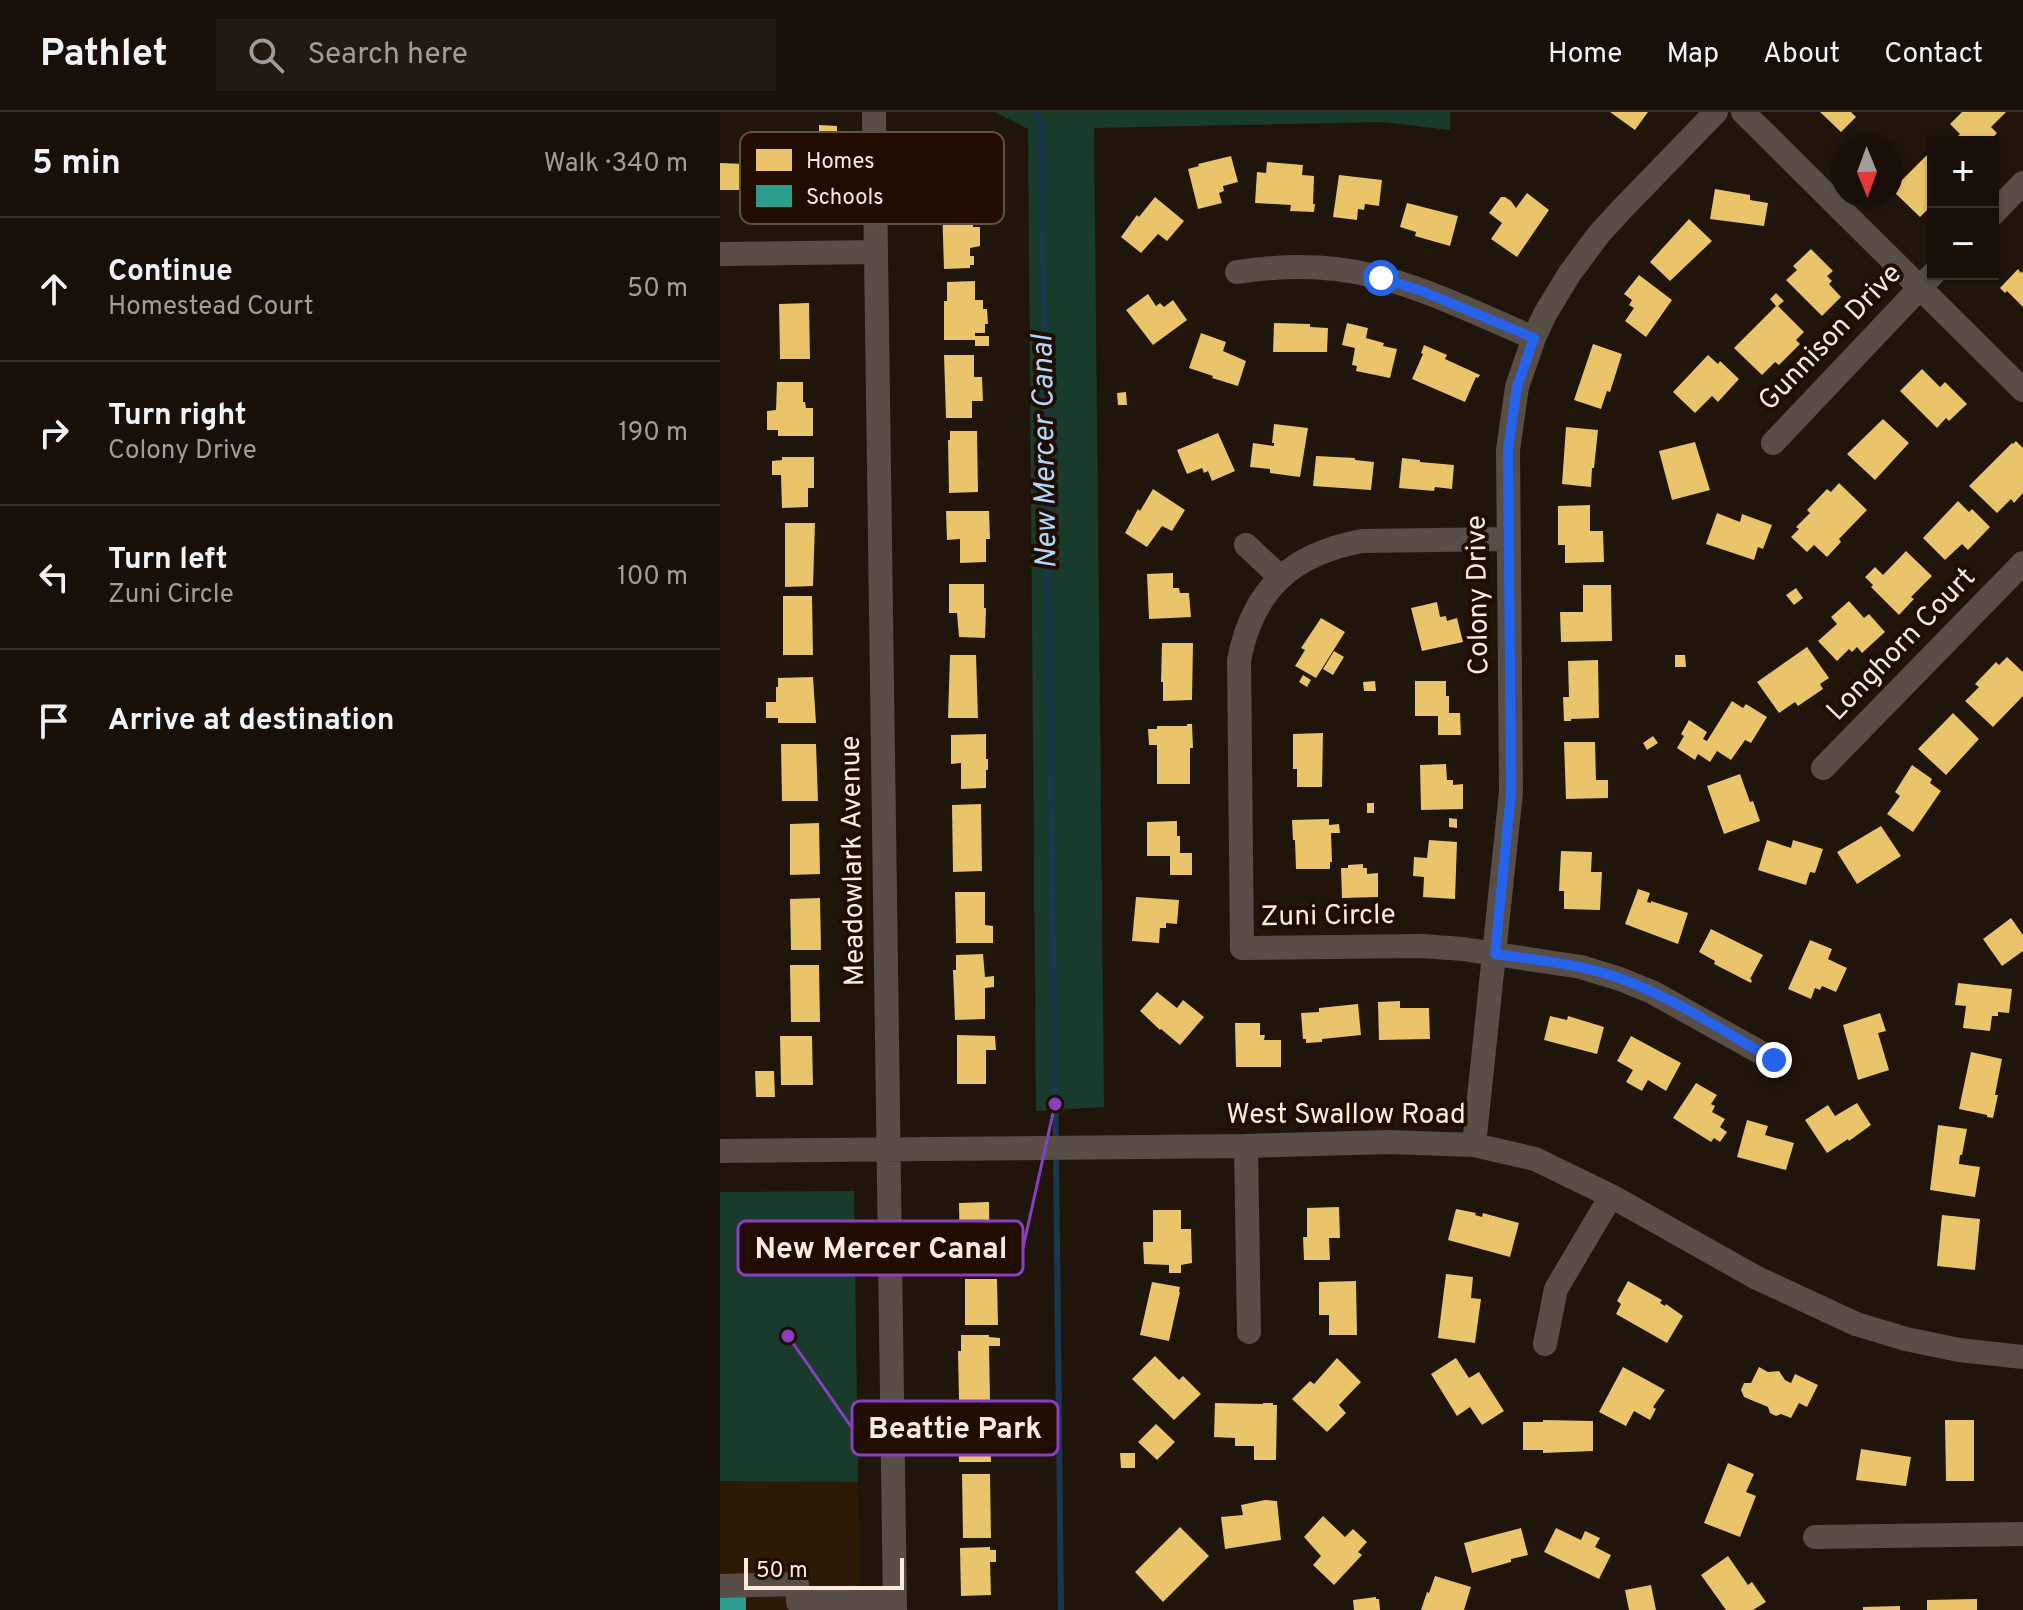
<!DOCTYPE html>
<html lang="en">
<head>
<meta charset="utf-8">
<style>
	:root { --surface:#181008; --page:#211912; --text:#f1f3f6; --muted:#9f9d9c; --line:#363029 }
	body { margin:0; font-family:Overpass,sans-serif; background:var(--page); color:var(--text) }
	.controls { position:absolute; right:24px; top:24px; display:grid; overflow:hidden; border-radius:0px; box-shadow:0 2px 6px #0004 }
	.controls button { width:72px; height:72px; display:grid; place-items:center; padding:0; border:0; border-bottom:2px solid var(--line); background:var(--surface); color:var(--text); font:40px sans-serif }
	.compass { position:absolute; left:1111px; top:24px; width:72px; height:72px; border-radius:50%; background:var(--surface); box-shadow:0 2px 6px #0004; rotate:179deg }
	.scale { position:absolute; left:24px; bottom:20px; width:160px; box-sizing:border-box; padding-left:8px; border:4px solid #faecdd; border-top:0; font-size:22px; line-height:28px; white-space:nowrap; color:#faecdd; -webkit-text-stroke:6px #200d00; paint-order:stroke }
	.stop { position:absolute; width:24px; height:24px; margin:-18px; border:6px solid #2563eb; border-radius:50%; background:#fff }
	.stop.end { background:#2563eb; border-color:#fff; box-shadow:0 2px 8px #0008 }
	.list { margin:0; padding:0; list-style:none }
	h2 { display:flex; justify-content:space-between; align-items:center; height:104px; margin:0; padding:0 32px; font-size:34px }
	h2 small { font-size:26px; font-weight:400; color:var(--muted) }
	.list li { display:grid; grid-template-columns:52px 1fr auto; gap:24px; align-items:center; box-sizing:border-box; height:144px; padding:0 32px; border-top:2px solid var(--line) }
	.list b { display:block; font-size:30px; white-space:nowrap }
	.list p { margin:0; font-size:26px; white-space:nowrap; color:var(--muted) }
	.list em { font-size:26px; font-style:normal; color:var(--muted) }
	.icon { flex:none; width:44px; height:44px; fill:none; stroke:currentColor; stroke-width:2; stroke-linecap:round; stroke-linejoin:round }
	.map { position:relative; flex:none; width:1303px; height:1498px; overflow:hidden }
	header { display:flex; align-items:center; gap:48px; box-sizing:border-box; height:112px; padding:0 40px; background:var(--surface); border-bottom:2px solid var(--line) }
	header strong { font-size:38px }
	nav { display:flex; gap:44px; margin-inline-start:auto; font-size:28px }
	.search { width:560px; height:72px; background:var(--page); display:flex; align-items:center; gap:20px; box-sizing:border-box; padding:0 28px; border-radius:0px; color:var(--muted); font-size:30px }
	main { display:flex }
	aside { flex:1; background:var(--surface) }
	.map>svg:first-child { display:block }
	.built { fill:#2c1a04 }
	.green { fill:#183b2b }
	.homes { fill:#e9c46a }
	.schools { fill:#2a9d8f }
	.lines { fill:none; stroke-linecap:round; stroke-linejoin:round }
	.stream { stroke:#1b374e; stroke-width:6 }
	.minor { stroke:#584d47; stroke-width:24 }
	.route { stroke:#2563eb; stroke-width:10 }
	.labels { text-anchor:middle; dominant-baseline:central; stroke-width:8; stroke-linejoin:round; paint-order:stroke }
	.street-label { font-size:28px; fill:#faecdd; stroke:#200d00 }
	.water-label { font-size:30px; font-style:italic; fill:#acd7ff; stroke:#200d00 }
	.key { fill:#200d00; stroke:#615042; stroke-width:2 }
	.key-label { font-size:22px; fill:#faecdd }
	.leader { fill:none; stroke:#883fc2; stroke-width:3 }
	.callout-dot { fill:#883fc2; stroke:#200d00; stroke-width:3 }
	.callout { fill:#200d00; stroke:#883fc2; stroke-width:3 }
	.callout-label { font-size:30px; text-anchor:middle; font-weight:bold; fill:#faecdd }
</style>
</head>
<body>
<header>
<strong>Pathlet</strong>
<div class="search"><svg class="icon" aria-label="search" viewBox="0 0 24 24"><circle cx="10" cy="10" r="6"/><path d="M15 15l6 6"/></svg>Search here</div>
<nav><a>Home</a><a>Map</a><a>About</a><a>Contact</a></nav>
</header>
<main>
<aside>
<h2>5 min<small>Walk · 340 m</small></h2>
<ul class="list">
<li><svg class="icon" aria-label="ahead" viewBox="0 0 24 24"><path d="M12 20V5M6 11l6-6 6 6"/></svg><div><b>Continue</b><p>Homestead Court</p></div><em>50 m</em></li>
<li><svg class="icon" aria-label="right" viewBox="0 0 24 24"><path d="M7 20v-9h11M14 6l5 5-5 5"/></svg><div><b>Turn right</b><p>Colony Drive</p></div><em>190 m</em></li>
<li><svg class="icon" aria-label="left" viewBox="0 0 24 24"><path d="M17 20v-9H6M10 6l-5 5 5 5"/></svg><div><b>Turn left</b><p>Zuni Circle</p></div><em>100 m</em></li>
<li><svg class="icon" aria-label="arrive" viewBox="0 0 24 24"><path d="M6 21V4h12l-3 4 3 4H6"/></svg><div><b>Arrive at destination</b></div></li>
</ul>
</aside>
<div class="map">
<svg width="1303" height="1498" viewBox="0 0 1303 1498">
	<rect width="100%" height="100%" fill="#20150a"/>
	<path class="built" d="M134,1079l6,419h-140v-418z"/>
	<path class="green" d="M275,0h455v18l-68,-8 -288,6 10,979 -68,4 -8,-982z
		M134,1079l4,291 -138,-1v-289z"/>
	<path class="homes" d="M890,0h38l-13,18z
		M1100,0h31l5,5 -15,15z
		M1242,0h44l-15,15 6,6 -8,9h-27l-5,-5 3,-3 -10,-10z
		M99,13l18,1v17l-18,1z
		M1213,37v63l-4,-4 -9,9 -28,-27z
		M511,44l7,26 -15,4 1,5 -5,2 3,10 -24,6 -10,-40 11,-3 -1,-2z
		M547,50l36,3 -1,10 12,1 -1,28h2l-1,8 -24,-1 1,-6 -36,-2 2,-31 9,1z
		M0,51l26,1v26h-26z
		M619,63l43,5 -3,26 -14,-2 -1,6 -6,-1 -1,11 -24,-3z
		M995,77l35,6v5l18,3 -4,23 -54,-7z
		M807,81l22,17 -32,47 -26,-18 11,-16 -13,-10 12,-16h4l6,4 5,7z
		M435,85l29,24 -17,20 -9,-7 -17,19 -20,-16 16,-22 2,2z
		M687,91l51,13 -8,30 -35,-10 1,-4 -16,-5z
		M252,92l1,23h7v19l-10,2v8h4v9h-4v3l-26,1 -2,-64z
		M969,107l23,22 -42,40 -20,-19z
		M1091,137l22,22 -6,5 5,5 -3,3 12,13 -19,19 -36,-36 11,-10 -4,-4z
		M1298,157l3,4 2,-2v36l-16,-16 -2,2 -5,-5z
		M919,163l33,25 -26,37 -21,-16 9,-13 -5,-3 3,-5 -8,-6z
		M255,169v19h8v9h4l1,15h-3v9h-10v3h14v10h-14v-6h-31v-39h3v-19z
		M1056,181l8,8 -6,5 26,26 -8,8 4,4 -21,21 -4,-3 -13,13 -28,-27 42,-42 -6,-7z
		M428,182l8,12 4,-3 4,4 9,-7 14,20 -34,25 -27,-35z
		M89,191l1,56h-30l-1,-55z
		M554,211l36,1v3l18,1 -1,24h-54z
		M627,211l21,5 -2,10 18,5 -1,3 14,3 -7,29 -34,-7 1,-5 -5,-1 3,-17 -13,-3z
		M481,221l25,9 -3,9 23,10 -8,25 -26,-8 1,-2 -24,-8z
		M873,232l29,10 -12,38 -3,-1 -6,18 -27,-9z
		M704,233l23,10 -2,4 35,16 -2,3 -2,-1 -11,25 -53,-23 11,-25 -2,-1z
		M224,243h30v22h8l1,24h-11v17h-26z
		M988,243l10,9 2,-3 19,18 -21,23 -6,-6 -17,17 -22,-21z
		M1202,257l18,18 5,-5 22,22 -18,17 -3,-3 -9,10 -37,-37z
		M57,270h26v20h2l1,6h7v28h-35v-6h-11v-19l9,-1z
		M406,280l1,13h-9l-1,-12z
		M1163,307l26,24 -34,37 -28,-26z
		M554,312l34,4 -8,49 -30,-4v-4l-20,-2 3,-24 21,3v-3h-2z
		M846,315l32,3 -4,38h-2l-1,19 -29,-3z
		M230,319h27l1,61 -29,1 -1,-53h2z
		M498,321l17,38 -23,10 -4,-10 -4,2 -2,-5 -15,6 -10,-24z
		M1296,329l7,7v45l-9,10 -3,-4 -14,14 -28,-27 43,-43 1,1z
		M975,330l15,48 -38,10 -13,-49z
		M596,344l39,2v2l19,2 -3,28 -58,-4z
		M62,345h32v31h-6v19l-26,1 -1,-33h-9v-14l10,-1z
		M682,346l18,2v2l34,3 -2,24 -17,-2 -1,4 -35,-3z
		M1119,371l28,27 -28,29 2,3 -14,15 -13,-12 -7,7 -16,-15 8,-8 -3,-2 14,-14 -3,-3 20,-21 4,3z
		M433,377l32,21 -13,21 -10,-5 -15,21 -22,-14 13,-24 2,2z
		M1238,389l11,11 3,-3 18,18 -22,23 -6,-6 -17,16 -22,-22z
		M870,393v26h13l1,31 -39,1v-18h-7v-39z
		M226,399h43l1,28h-4v23l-26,1v-24l-13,1z
		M997,401l23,9 2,-8 30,11 -9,24 -5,-2 -4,13 -48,-16z
		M65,411h30l-2,63 -28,1z
		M1186,439l26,25 -21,21 3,2 -15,16 -28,-28 2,-2 -8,-8 10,-10 8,8z
		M453,461v15h6l1,5h9l2,24 -42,2 -2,-45z
		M229,472h35v24h2l-1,30 -26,-1 -2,-24h-8z
		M863,473h28l1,56 -51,1 -1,-30h23z
		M1076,476l7,10 -9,7 -8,-10z
		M63,484h29l1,59h-30z
		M1129,489l15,17 5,-4 16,18 -23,21 -5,-6 -5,5 -3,-3 -12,12 -19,-20 19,-17 -6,-7z
		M717,490l3,15 6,-1 1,5 10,-3 6,24 -41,9 -11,-43z
		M601,506l24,14 -29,46 -21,-12 10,-16 -4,-2z
		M442,531h31l-1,57 -29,1v-19h-2z
		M1087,535l22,31 -9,6 3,5 -25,17 -3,-4 -16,11 -22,-31z
		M614,539l10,6 -11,18 -10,-6z
		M230,543h26l2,63h-30z
		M955,543h10l1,12h-11z
		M1287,545l16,15v24l-30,31 -28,-26 14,-14 -4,-3 21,-22 3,3z
		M878,548l1,58 -28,1v2h-7l-1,-24h6l-1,-36z
		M583,563l8,5 -4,7 -8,-5z
		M93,565l3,46h-38v-5h-12v-16h10v-15h2v-9z
		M655,569l1,10h-12l-1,-9z
		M695,569h31v15h3v17h11l1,22h-23v-19h-23z
		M1012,589l11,7 3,-4 21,13 -16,26 -6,-3 -14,20 -14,-9 -7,11 -12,-8 -3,6 -18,-12 7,-12 -3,-2 8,-14 18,12 -4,7 4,2z
		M1233,601l26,26 -33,36 -28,-26z
		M467,612h5l1,24h-3v36h-33v-39h-8l-1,-16h9v-3h30z
		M603,621l-1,54h-25v-18h-4v-35z
		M266,622v25h2v11h-2v18l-25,1v-26l-10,1v-29z
		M933,624l5,7 -11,7 -4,-7z
		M844,630h31l1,38h12v18l-42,1z
		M61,632h35l2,57h-36z
		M726,652l1,16h6v5l10,-1v25l-42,1 -1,-45z
		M1192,653l20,14 -2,4 11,8 -28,41 -26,-18 13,-18 -5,-4z
		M1020,662l10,28 3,-1 7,20 -36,13 -17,-48z
		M647,691h7v10h-7z
		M261,692l1,67 -29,1 -1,-67z
		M729,706l8,1v9l-8,-1z
		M609,707v6l10,-1 1,9h-9l1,29h-2v7h-34l-1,-29h-2l-1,-20z
		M457,709v15h3v17h12v22h-22v-19h-23v-34z
		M99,711l1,51 -30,1v-51z
		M1161,714l20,30 -44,28 -20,-32z
		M709,728l28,2 -2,57 -32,-2 1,-20 -11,-1 1,-19 13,1z
		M1047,728l24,8 2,-8 30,9 -8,24 -5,-1 -4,13 -48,-15z
		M841,739l31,1 -1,20h11l-2,38 -36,-1v-18h-5z
		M643,752v4h4v6l11,-1v24l-36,1 -1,-30h7v-3z
		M918,777l12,4 -3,9 4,1v-2l37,12 -10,31 -53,-20z
		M235,780h30v33l8,1v17h-37z
		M416,785l43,3 -2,24 -11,-1v5h-6l-1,15 -27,-2z
		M100,786l1,52h-30l-1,-51z
		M1291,806l12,17v16l-21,15 -19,-27z
		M991,817l52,26 -13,24 2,1 -1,3 -37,-19 1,-3 -16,-9z
		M1090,828l22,9 -4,10 19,9 -11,24 -14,-6 -2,4 -5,-2 -4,11 -23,-10z
		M263,842l2,23 9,-1v11l-9,1v31l-30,1 -2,-50h3v-15z
		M70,853h29l1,57h-29z
		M1238,871l54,6 -3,24 -11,-1v4h-6l-2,15 -27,-3 3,-22 -11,-1z
		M437,880l20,16 6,-8 21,17 -24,28 -19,-16 -1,1 -20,-19z
		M680,889v7h29l1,31 -51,1 -1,-38z
		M638,892l3,31 -39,4v3l-16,1v-4h-3l-2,-26 18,-1v-4z
		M1160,901l6,18 -8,2 11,37 -31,10 -15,-55z
		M830,904l17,4 1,-4 36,11 -7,27 -53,-14z
		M515,911h25v12h5l-1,5h17v27h-45z
		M237,923l38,1 1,14h-10v34h-29z
		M60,924h32l1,49h-32z
		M911,924l50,27 -15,28 -18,-11 -6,11 -16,-9 7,-12 -16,-9z
		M1251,940l31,7 -7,36h3l-5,23 -6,-1v-2l-28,-6z
		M35,959h19l1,26h-19z
		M976,971l21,12 -6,9 4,2 -3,6 13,7 -5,8 7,5 -7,10 -6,-4 -3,4 -38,-24z
		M1137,991l14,22 -22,16 -1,-2 -21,14 -22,-33 23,-15 7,11z
		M1027,1008l21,6 -3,9 29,8 -8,27 -49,-13z
		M1218,1013l29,4 -5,26h-2l-1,9 21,3 -5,30 -45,-7z
		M269,1090l1,64h-30l-1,-63z
		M619,1095l1,31h-11l1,22h-26l-1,-23h4v-29z
		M736,1097l20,4 -1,2 7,2 1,-4 36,10 -9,34 -62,-17z
		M433,1098h28v19h10l1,34 -11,2v8h-12v-8l-25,-1 -1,-22h10z
		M1222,1103l38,4 -5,51 -38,-4z
		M726,1162l27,3 -2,21 10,1 -6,44 -37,-5z
		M245,1167h32l1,46h-33z
		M636,1169l1,54h-28v-20h-10v-33z
		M908,1169l34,19 -2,3 5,3 1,-2 17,12 -16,27 -51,-29 5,-10 -4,-3z
		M432,1170l28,5 -1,5h1l-11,49 -29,-6z
		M241,1223h28v2l11,1v8h-11l1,54h-31l-1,-49h3z
		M435,1244l24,24 4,-4 18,18 -27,26 -42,-41z
		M617,1246l24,24 -22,23 7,8 -19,19 -35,-33 18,-18 4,3z
		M736,1246l13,20 10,-6 25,39 -22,14 -12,-18 -13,9 -26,-42z
		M903,1255l42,23 -12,17 3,2 -6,11 -16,-9 -8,15 -27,-14z
		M1039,1255l9,5 11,-1 6,9 6,3 4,-9 23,11 -11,22 -8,-4 -8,15 -10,-4 -5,2 -6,-3 -2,-6 -24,-10 -3,-7 3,-7h7z
		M495,1291l48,1v-1h10v2h4l-1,55h-22v-14h-19v-8l-21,-1z
		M238,1303h32l1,47h-32z
		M823,1308l50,1v30l-50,2v-3h-20v-28h20z
		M1225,1308h29v61h-28z
		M436,1312l19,18 -18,18 -19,-18z
		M1141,1337l50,8 -5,29 -50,-6z
		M400,1341h15v15h-14z
		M1008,1351l26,11 -8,18 10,4 -16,41 -36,-14z
		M242,1362h28l1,64h-28z
		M545,1388l12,1 4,39 -56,9 -4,-32 22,-2 -2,-10z
		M603,1404l22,21 8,-8 14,13 -9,10 4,3 -28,30 -21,-20 8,-9 -17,-19z
		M460,1415l29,29 -46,46 -28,-30z
		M801,1416l7,27 -17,4v3l-39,11 -8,-30z
		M836,1416l25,12 4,-9 15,7 -5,9 16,8 -12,24 -55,-27z
		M270,1435v3h6v12h-6l1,33 -30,1 -1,-48z
		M1008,1444l20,29 4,-3 14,20 -13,8h-27l-25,-35z
		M715,1464l36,11 -7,23h-43l6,-18 2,1z
		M931,1473l5,25h-27l-4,-20z
		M656,1485v2h3l1,11h-26l-1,-10z
		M1257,1487v11h-50v-10z
		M1180,1494v4h-37v-3z"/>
	<path class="schools" d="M0,1480h26v18h-26z"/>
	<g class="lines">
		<path class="stream" d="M316,0l5,11 15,1019
			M336,1042l5,456"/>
		<path class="minor" d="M154,0l21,1498
			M1023,0l280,278
			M1273,102l30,-31
			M0,142l156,-2
			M517,160c33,-5 65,-7 99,-3 70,8 134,42 198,69
			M1053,331l160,-169
			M788,427l-146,2c-70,13 -109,48 -123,119l3,288 179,-2 42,3 118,18 39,12 32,13 122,68
			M526,433l34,32
			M1103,656l200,-205
			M754,1033l37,-353 -3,-342 9,-63 17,-49 11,-24 25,-41 29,-39 23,-25 94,-97
			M526,1034l3,186
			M0,1039l526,-5 143,-4 85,3 61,14 76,37 144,81 101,47 50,15 53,11 64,7
			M825,1232l11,-55 55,-93
			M1095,1425l208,-3
			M0,1474l77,-2 1,18 97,-1"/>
	</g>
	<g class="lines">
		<path class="route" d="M661,166l41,13 112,47 -17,49 -9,63 3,342 -16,162c42,6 86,10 127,25 53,20 103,53 152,81"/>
	</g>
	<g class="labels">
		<g class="street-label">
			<text transform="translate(1111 226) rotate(-46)">Gunnison Drive</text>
			<text transform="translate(759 483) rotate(-91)">Colony Drive</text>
			<text transform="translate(1182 533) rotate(-46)">Longhorn Court</text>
			<text transform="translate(134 749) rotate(-91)">Meadowlark Avenue</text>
			<text transform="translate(608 805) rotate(-1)">Zuni Circle</text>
			<text x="626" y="1004">West Swallow Road</text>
		</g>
		<g class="water-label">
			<text transform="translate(326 340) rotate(-91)">New Mercer Canal</text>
		</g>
	</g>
	<rect x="20" y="20" width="264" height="92" rx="12" class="key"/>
	<rect x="36" y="37" width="36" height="22" fill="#e9c46a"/>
	<rect x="36" y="73" width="36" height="22" fill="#2a9d8f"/>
	<g class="key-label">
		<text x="86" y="56">Homes</text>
		<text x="86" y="92">Schools</text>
	</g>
	<path class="leader" d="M335 992L303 1136M68 1224L132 1316"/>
	<g class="callout-dot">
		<circle cx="335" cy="992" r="8"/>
		<circle cx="68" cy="1224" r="8"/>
	</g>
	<g class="callout">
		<rect x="18" y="1109" width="285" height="54" rx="8"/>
		<rect x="132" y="1289" width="206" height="54" rx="8"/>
	</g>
	<g class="callout-label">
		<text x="161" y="1146">New Mercer Canal</text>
		<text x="235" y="1326">Beattie Park</text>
	</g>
</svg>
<div class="controls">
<button>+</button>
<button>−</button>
</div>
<svg class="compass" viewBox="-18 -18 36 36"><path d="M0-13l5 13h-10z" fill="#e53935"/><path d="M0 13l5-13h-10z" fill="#9f9d9c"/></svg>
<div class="scale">50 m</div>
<div class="stop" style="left:661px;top:166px"></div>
<div class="stop end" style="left:1054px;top:948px"></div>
</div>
</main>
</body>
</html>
